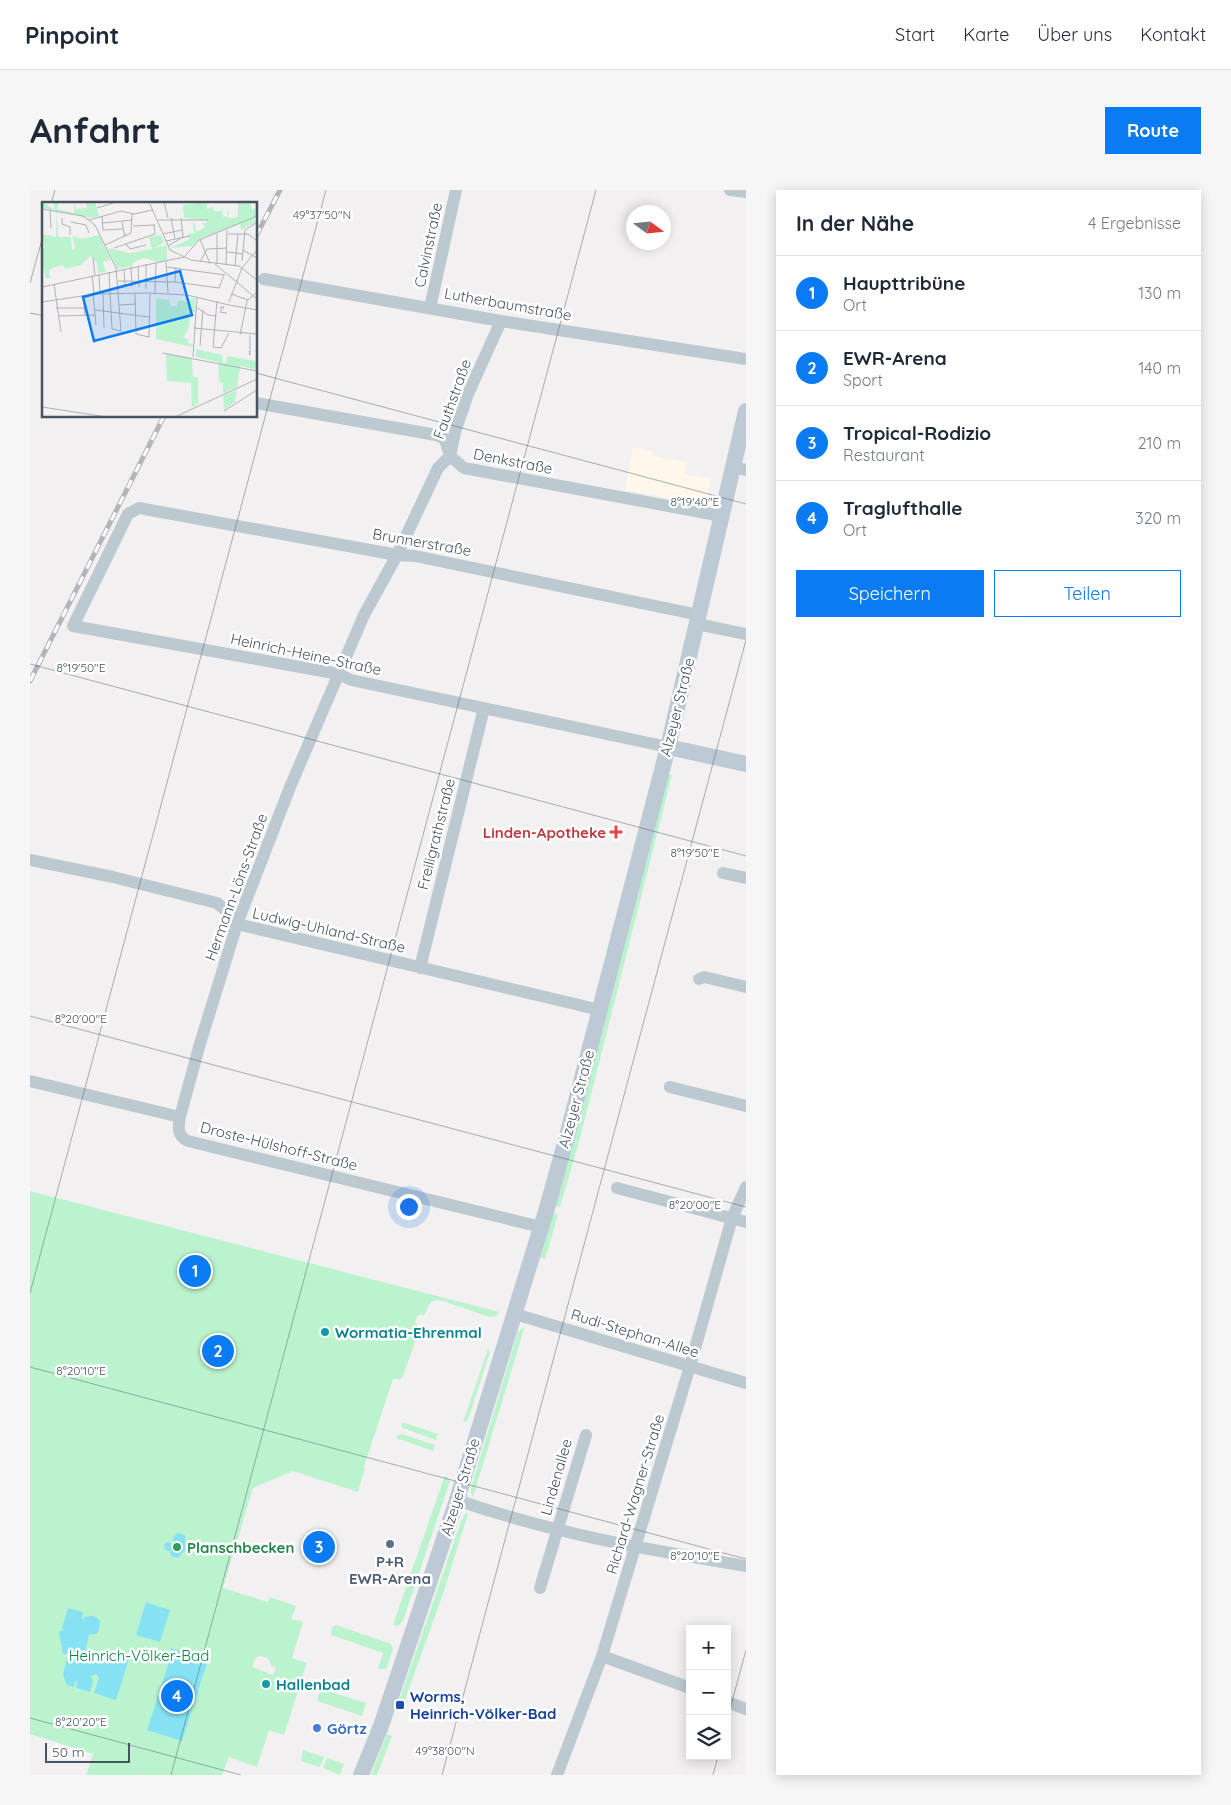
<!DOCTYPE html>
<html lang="de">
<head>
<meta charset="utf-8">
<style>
	:root { --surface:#fff; --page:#f6f6f7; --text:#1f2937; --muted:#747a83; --line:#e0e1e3; --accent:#0b7bf3 }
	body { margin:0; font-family:Quicksand,sans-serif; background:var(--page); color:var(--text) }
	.controls { position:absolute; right:15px; bottom:15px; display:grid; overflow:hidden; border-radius:0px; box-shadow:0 2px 12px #0003 }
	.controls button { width:45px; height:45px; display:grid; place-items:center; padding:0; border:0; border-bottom:1px solid var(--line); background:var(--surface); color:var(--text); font:25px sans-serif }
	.compass { position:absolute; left:596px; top:15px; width:45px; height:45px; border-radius:50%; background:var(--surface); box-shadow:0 2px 12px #0003; rotate:105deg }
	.scale { position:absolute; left:15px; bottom:12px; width:85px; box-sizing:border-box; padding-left:5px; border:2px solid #475560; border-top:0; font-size:14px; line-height:18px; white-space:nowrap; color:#475560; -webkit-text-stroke:4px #fff; paint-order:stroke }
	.you { position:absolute; left:378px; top:1016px; width:18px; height:18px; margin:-12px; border:4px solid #fff; border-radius:50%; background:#1a73e8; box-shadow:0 0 0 8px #1a73e833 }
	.badge { display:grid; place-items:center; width:32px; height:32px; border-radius:50%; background:var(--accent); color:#fff; font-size:16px; font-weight:700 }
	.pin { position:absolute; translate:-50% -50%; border:2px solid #fff; box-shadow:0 1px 5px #0006 }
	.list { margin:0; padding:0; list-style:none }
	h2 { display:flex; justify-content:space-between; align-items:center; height:65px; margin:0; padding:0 20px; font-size:21px }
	h2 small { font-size:16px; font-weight:400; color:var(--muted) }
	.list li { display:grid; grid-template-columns:32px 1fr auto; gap:15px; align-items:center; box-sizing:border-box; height:75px; padding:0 20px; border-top:1px solid var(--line) }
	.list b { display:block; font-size:19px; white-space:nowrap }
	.list p { margin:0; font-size:16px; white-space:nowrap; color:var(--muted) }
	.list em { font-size:16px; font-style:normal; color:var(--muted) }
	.actions { display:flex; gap:10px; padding:15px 20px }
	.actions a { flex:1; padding:11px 0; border:1px solid var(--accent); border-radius:0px; text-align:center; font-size:18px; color:var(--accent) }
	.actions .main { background:var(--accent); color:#fff }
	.icon { flex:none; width:28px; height:28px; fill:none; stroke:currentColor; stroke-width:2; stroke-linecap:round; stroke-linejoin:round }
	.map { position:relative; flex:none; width:716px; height:1585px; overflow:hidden; border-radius:0px }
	header { display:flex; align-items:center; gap:30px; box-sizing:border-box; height:70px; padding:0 25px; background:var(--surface); border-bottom:1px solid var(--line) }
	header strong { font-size:24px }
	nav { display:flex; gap:28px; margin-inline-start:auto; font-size:18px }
	.intro { display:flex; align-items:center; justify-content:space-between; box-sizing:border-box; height:120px; padding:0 30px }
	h1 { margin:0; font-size:35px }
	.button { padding:12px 22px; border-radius:0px; background:var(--accent); color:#fff; font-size:18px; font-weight:700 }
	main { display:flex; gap:30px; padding:0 30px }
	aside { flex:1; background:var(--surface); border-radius:0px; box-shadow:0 2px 12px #0003 }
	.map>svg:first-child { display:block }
	.commercial { fill:#fef7ea }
	.green { fill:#bcf3cf; fill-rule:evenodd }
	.water { fill:#86e2f3 }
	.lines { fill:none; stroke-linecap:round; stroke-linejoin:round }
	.street { stroke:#bdc9d1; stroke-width:12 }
	.secondary { stroke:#bdcad6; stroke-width:16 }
	.rail-casing { stroke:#b2b6bb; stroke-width:5 }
	.rail { stroke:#fff; stroke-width:3; stroke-dasharray:9; stroke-linecap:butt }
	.ticks { fill:none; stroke:#475560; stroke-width:1; stroke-opacity:0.45 }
	.health-dot { fill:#e0444e; stroke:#fff; stroke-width:2 }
	.culture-dot { fill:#0f9aa8; stroke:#fff; stroke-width:2 }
	.service-dot { fill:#5c6f8a; stroke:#fff; stroke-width:2 }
	.leisure-dot { fill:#2e9e5b; stroke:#fff; stroke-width:2 }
	.transit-dot { fill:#1a4fb4; stroke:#fff; stroke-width:2 }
	.shop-dot { fill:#3f7fe0; stroke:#fff; stroke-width:2 }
	.labels { text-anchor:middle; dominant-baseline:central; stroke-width:5; stroke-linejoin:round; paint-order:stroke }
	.street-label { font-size:15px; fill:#475560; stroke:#fff }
	.health-label { font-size:15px; font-weight:bold; fill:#be3a42; stroke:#fff; text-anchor:end }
	.culture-label { font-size:15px; font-weight:bold; fill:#0d838f; stroke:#fff; text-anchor:start }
	.leisure-label { font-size:15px; font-weight:bold; fill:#27864d; stroke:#fff; text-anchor:start }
	.service-label { font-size:15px; font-weight:bold; fill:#4e5e75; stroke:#fff }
	.park-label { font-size:15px; fill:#108344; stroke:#fff }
	.transit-label { font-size:15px; font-weight:bold; fill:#164399; stroke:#fff; text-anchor:start }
	.shop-label { font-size:15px; font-weight:bold; fill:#366cbe; stroke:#fff; text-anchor:start }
	.inset-road { fill:none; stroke:#aeb2b7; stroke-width:1 }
	.view { fill:#0b7bf3; fill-opacity:0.15; stroke:#0b7bf3; stroke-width:2.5 }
	.inset-edge { fill:none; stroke:#475560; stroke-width:2.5 }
	.ticks-label { font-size:12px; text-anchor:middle; fill:#475560; stroke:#fff; stroke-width:5; stroke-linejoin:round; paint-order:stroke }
</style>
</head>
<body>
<header>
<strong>Pinpoint</strong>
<nav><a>Start</a><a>Karte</a><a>Über uns</a><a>Kontakt</a></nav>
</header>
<div class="intro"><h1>Anfahrt</h1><a class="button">Route</a></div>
<main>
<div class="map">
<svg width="716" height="1585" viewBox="0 0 716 1585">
	<rect width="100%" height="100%" fill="#f3f0f1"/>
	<path class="commercial" d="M603,257l20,4 -1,4 35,7 -2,12 26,5 -6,25 -80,-14z"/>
	<path class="green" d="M638,584l4,1 -92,363 -20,69 -5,-1z
		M0,1001l469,121 -3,4 -6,1 -47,-16 -6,-1 -6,2 -7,13h-6l-3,8 3,2 1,5 -16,46 -2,3h-8l-29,88 1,1 -7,24 -65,-21 -40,17 -30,100 45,14 2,-5 26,9 -5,13 12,3 -11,36 15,5 -5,15 5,2 -2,6 -5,-1 -16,50 -15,-5 -12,37 -28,-10 -7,18h-136l7,-21 -63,-20zM231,1466c6,1 9,3 10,10l5,1 -3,8 -21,-8 4,-10z
		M523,1023l5,1 -13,45 -5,-1z
		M495,1136l-52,171 -2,-3v-6l47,-156z
		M458,1159l2,3 -21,65 -2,4 -4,1z
		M372,1232l36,12 -2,6 -33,-12 -2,-3z
		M372,1244l33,11 -2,6 -37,-13 2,-3z
		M415,1285l5,6 -47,140 -5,5 -5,-1z
		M438,1323l-24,78 -39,109 -5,-2 61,-177 4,-7z
		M306,1435l55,19 2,5 -6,19 -2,1h-7l5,-16 -52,-18 1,-8z
		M291,1499l45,14 -4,13 -45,-15z
		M357,1544l5,2 -15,39h-6z
		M273,1560l21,7 -4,10 -19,-6z
		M297,1568l17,6 -4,11 -17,-7z"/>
	<path class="water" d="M148,1343l7,2v8l4,1 1,5 -3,3 -3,-1 -6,7 -7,-2 -1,-5 -5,-1 -1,-5 3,-3 7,2 -1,-7z
		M116,1412l24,8 -10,32 -24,-7z
		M38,1418l15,4 -1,7c7,-4 13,-5 18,2l-1,10 -3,3 -7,1 -3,13 2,6 9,2 4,-6 28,9 -13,41 -22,-7 5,-15 -3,-4 -5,2 2,5 -3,11 -14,-4 1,-7h-2l-1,6 -7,-2 -4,-10 5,-21h-5l-4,-22 5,-2 -2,-2z
		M141,1458l37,12 -26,81 -35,-11 24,-74 -3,-1z"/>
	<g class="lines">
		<path class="street" d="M700,0l16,2
			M234,89l237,42 245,38
			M400,118l26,-118
			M226,213l180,32 9,4 5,17 14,12 258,48
			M703,277l13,3
			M667,434l49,10
			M638,557l-317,-67 -12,-6 -266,-48 55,-112 11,-6 258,47 18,1 284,59
			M0,670l83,17 104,26 11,9 9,12 363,86
			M693,683l23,5
			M390,778l64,-260
			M669,789l5,-2 42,10
			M0,891l150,36c-2,10 -3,19 8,24l353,86
			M640,897l76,19
			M150,927l19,-70 38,-123 53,-137 74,-172 33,-60 41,-87 12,-12 5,-24 13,-38 33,-73
			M587,998l129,34
			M485,1124l231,69
			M427,1310c94,33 192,50 289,66
			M510,1398l46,-153
			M572,1466l88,32
			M697,1512l19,7
			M527,1585l45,-119 88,-290 42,-148 14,-31"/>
		<path class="secondary" d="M638,557l78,17
			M331,1585l20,-49 76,-226 90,-292 20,-72 101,-389 78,-336"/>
		<defs>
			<path id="rail" d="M226,46l24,-46
				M0,491l134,-265"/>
		</defs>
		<use href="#rail" class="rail-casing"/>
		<use href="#rail" class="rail"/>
	</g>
	<path class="ticks" d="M21,14l4,-14M0,93l14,-51M0,123l14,3M226,183l490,131M0,474l716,192M0,826l716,191M0,1103l296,-1103M0,1177l716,192M0,1528l211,57M697,1530l19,-70M141,1585l425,-1585M412,1585l304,-1135M683,1585l5,-19"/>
	<path class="health-dot" d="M583.5 634.5h5v5h5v5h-5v5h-5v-5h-5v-5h5z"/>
	<g class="culture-dot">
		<circle cx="295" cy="1142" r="5"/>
		<circle cx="236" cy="1494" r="5"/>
	</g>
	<circle class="service-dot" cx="360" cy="1354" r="5"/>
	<circle class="leisure-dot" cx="147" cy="1357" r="5"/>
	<rect class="transit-dot" x="365" y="1510" width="10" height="10" rx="2.5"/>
	<circle class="shop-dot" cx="287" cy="1538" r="5"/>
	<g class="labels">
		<g class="street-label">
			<text transform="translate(398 55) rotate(-78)">Calvinstraße</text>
			<text transform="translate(478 114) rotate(10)">Lutherbaumstraße</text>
			<text transform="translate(422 209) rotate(-70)">Fauthstraße</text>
			<text transform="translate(483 271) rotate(11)">Denkstraße</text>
			<text transform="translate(392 352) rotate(10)">Brunnerstraße</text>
			<text transform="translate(276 464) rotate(12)">Heinrich-Heine-Straße</text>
			<text transform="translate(647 517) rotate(-76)">Alzeyer Straße</text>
			<text transform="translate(406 644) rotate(-76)">Freiligrathstraße</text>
			<text transform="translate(206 697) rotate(-70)">Hermann-Löns-Straße</text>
			<text transform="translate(299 740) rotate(13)">Ludwig-Uhland-Straße</text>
			<text transform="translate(546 909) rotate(-75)">Alzeyer Straße</text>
			<text transform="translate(249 956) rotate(14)">Droste-Hülshoff-Straße</text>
			<text transform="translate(605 1143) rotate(17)">Rudi-Stephan-Allee</text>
			<text transform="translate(526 1287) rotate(-74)">Lindenallee</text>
			<text transform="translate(430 1297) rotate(-73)">Alzeyer Straße</text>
			<text transform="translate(605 1304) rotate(-73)">Richard-Wagner-Straße</text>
		</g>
		<g class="health-label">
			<text x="576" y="642">Linden-Apotheke</text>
		</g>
		<g class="culture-label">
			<text x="305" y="1142">Wormatia-Ehrenmal</text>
			<text x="246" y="1494">Hallenbad</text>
		</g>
		<g class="leisure-label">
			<text x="157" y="1357">Planschbecken</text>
		</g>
		<g class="service-label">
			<text x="360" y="1371">P+R<tspan x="360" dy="17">EWR-Arena</tspan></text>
		</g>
		<g class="park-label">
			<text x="109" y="1465">Heinrich-Völker-Bad</text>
		</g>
		<g class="transit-label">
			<text x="380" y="1506">Worms,<tspan x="380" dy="17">Heinrich-Völker-Bad</tspan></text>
		</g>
		<g class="shop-label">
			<text x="297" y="1538">Görtz</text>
		</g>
	</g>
	<g transform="translate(12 12)">
		<rect width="215" height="215" fill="#f3f0f1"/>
		<path d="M0,0l12,7v-7l12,1h-8l-1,6 17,4v-11l2,7 11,-1 -1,-6h9l4,14 -10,2 -47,-10zM165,0v7l6,-2 1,4h7l1,-4 1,10 4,-1v-4l3,-1 -3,6 4,1 7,-1v-15h12l2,8 4,-3 -2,-5 3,3v11l-14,7 11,-5 1,4 -14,8 -1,-6 -39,14 -9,8 -22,2 20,-9 -3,-5 8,-1 -2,-6v-7l4,12 8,-5 -3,-4h5v-3l-23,-2 -1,-13zM14,10l2,25h13l1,13 3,-1 -2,-13 9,3 17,-4 12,25 -8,2 3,10 -8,1 -1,-10 -7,-7 -9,9 -15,4 -4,-4 -7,2 -6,3 1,8h-4l-4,-14v-16h3l-3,-14 14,3zM119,33l3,7 -9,6 12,-3v15l-9,2 -14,-4 -12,5 1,3 -16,3 -9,-21 22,5 22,-4 -3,-12zM114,92v4l13,2 2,6h6v-4l4,-2 8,3 1,-4h4l-4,-2 5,1 1,36 -1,-22h-5l-1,15 -6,11 5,1v4l5,1v3l-37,-8zM154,147l26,6 1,8h3l1,-7 30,5v9l-17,-4 -3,21 -14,6v-10l-4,-1 -1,-20 -22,-5zM124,151l26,5 1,19 5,1v26l-2,2 -1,-8v8l-3,1 -1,-24 -24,-2zM195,188l-2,12 -11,8 -1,-14z" fill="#bcf3cf"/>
		<path class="inset-road" d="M107,0l21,48 21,10 48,6 18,14M122,0l4,16M55,6l19,-6M0,7l41,7 12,9 21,43 5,63 -9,-2 -2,-36M8,8l1,18M60,14l1,14 20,-1M20,16v6l8,3v8M129,16l4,21M139,16l2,19M47,18l32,-9 13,3 18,-4M116,18h50M29,20l15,3 3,8M80,20l3,15M61,21l29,-3M91,24l22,-1M121,32l19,-4M175,32v30M186,32h20l9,7M158,37l10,25M124,39l24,-5M84,42l4,5 16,-4M63,43l26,-12 1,-19M126,44l15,-9M72,46l41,-14 -1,-9M201,48l14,8M185,50l16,2M142,55l15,-17 58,-24M51,56l2,17M200,59l3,-31 12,-8M124,60l2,31M158,60l7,-13 20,-1M104,62v25M173,62l42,35M184,63l1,-35M193,63l3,-31M96,64l1,21M89,65l1,20M124,65l59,8M82,67l1,18M67,70l1,21M57,72l1,20M50,73l2,19M76,79l57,1 44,6 5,-13M133,80l1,-15M12,82l7,48M0,85l142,-30M61,91l1,35M93,91l1,41 13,3 1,-44M113,91l1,-30M51,92l3,31M189,92l17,6M41,93l2,20M175,99l-4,46 8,1 8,-15M0,100l53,-8 53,-1 39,2 42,10M187,100l13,-34 15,-18M77,103l17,-1M187,103l28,5M154,105l12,8 8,1M14,106h28M178,107l1,-2h3l-4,5 7,1M53,108l54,7M16,114l37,-1M152,126l63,6M198,133l7,-34 10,-9M158,144l3,-36M207,149l1,4v-20M120,151l95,18M151,155l4,-60M0,205l65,10M182,209l33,-21M133,215l82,-38"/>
		<path class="view" d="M138,69l12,44 -98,26 -11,-44z"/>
		<rect width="215" height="215" class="inset-edge"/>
	</g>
	<g class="ticks-label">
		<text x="292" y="29">49°37'50"N</text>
		<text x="665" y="316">8°19'40"E</text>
		<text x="51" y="482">8°19'50"E</text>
		<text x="665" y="667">8°19'50"E</text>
		<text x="51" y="833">8°20'00"E</text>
		<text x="665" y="1019">8°20'00"E</text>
		<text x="51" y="1185">8°20'10"E</text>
		<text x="665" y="1370">8°20'10"E</text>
		<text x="51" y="1536">8°20'20"E</text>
		<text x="415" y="1565">49°38'00"N</text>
	</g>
</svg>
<div class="controls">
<button>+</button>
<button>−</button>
<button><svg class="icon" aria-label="layers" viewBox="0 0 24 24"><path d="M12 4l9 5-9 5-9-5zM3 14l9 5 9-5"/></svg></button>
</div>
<svg class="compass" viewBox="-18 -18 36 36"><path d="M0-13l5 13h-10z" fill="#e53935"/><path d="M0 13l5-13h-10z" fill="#747a83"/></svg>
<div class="scale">50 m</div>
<div class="you"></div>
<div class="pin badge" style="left:165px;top:1081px">1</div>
<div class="pin badge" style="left:188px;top:1161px">2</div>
<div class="pin badge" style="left:289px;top:1357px">3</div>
<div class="pin badge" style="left:147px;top:1506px">4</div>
</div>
<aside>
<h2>In der Nähe<small>4 Ergebnisse</small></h2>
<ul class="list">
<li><span class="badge">1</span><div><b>Haupttribüne</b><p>Ort</p></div><em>130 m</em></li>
<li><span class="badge">2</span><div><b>EWR-Arena</b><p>Sport</p></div><em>140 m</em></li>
<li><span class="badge">3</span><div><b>Tropical-Rodizio</b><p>Restaurant</p></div><em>210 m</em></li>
<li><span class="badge">4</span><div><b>Traglufthalle</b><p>Ort</p></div><em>320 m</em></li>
</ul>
<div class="actions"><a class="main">Speichern</a><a>Teilen</a></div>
</aside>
</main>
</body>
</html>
